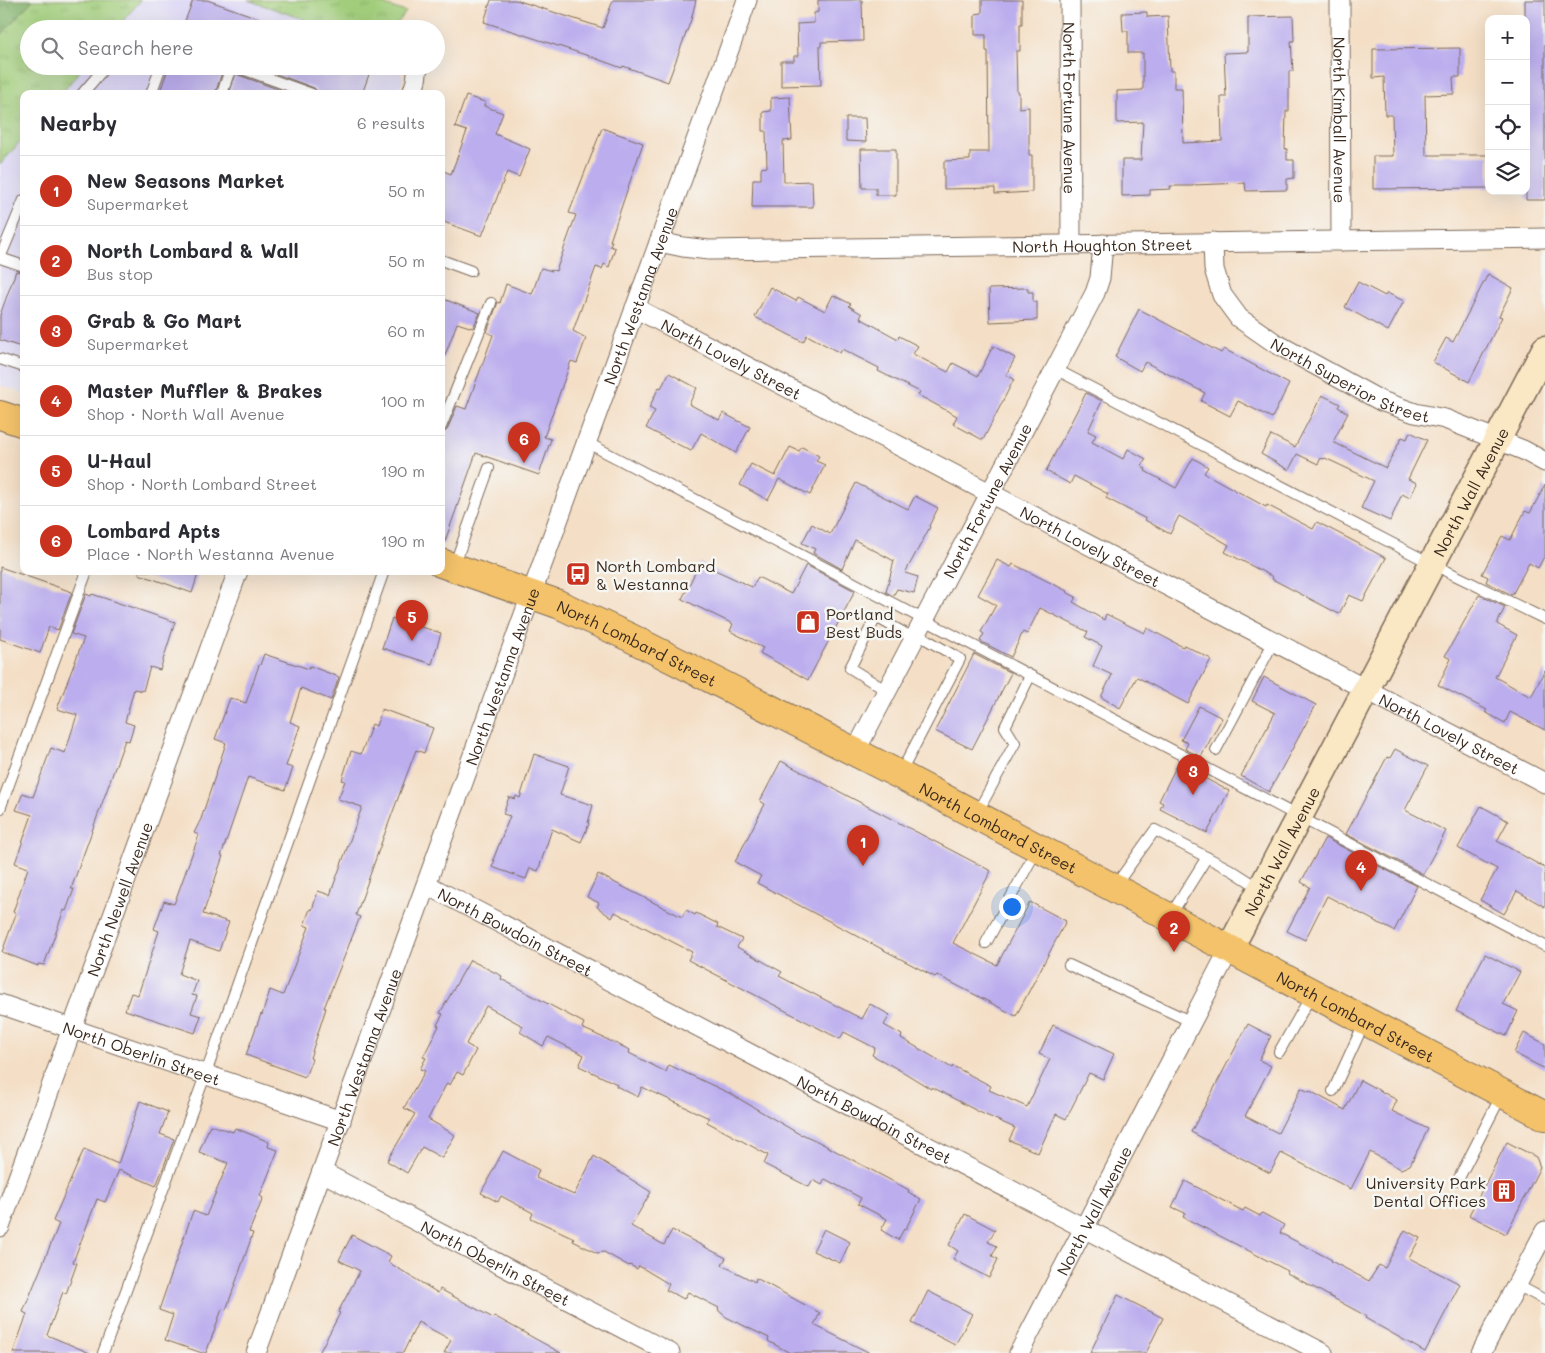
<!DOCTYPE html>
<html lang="en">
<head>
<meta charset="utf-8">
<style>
	:root { --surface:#fff; --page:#f2f2f3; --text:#2b2b33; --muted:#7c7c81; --line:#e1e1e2; --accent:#c8321e }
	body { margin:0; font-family:Mali,sans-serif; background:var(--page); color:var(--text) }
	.controls { position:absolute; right:15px; top:15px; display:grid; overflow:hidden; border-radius:10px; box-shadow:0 5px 20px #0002 }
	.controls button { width:45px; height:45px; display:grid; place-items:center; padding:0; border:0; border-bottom:1px solid var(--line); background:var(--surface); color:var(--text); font:25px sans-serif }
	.you { position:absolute; left:1011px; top:906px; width:18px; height:18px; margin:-12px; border:4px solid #fff; border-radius:50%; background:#1a73e8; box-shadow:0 0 0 8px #1a73e833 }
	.badge { display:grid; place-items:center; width:32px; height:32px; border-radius:50%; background:var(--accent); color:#fff; font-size:16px; font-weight:700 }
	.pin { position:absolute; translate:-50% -41px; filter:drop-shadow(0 1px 2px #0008) }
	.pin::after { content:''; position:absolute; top:26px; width:18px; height:15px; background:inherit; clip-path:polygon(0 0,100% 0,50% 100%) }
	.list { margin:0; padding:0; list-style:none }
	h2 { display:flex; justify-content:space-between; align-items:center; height:65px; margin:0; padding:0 20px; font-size:21px }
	h2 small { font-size:16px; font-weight:400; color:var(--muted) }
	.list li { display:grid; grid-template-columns:32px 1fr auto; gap:15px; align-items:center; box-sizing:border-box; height:70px; padding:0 20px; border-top:1px solid var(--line) }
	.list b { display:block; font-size:19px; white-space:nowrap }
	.list p { margin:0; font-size:16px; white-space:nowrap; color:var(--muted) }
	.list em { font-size:16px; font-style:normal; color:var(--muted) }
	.icon { flex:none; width:28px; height:28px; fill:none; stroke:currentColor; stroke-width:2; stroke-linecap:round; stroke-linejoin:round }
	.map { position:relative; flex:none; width:1545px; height:1353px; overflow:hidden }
	.search { position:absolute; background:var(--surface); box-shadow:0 5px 20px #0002; left:20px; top:20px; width:425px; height:55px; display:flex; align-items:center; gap:12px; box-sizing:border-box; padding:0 18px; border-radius:28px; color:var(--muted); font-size:19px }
	.panel { position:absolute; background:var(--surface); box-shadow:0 5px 20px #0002; left:20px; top:90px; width:425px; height:485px; border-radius:10px }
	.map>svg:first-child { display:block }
	.built { fill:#dcd6f6 }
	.forest { fill:url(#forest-crowns); stroke:#5e6e44 }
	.park { fill:url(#park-tufts); stroke:#6e7c4c }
	.building { fill:#bcaeee }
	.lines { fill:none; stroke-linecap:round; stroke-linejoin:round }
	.lane-casing { stroke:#7c6959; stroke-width:12 }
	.street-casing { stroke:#7c6959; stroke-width:21 }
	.secondary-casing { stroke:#7c6959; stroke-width:29 }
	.primary-casing { stroke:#7c6959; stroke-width:30 }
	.lane { stroke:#fff; stroke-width:10 }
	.street { stroke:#fff; stroke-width:19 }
	.secondary { stroke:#fae7c3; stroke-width:26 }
	.primary { stroke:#f3c26a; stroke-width:28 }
	.labels { text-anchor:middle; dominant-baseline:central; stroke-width:5; stroke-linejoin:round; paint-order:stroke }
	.street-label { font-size:16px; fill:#3b2a1e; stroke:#f6f6f2 }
	.poi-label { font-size:16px; fill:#3b2a1e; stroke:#f6f6f2; text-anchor:start }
</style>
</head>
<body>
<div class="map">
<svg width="1545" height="1353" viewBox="0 0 1545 1353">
	<defs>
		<pattern id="forest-crowns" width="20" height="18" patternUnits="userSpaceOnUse" patternTransform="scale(1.25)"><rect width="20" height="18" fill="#81b16b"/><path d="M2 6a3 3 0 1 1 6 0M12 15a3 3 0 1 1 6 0" fill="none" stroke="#6b9057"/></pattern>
		<pattern id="park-tufts" width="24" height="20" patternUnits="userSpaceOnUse" patternTransform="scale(1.25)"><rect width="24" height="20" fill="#a2ce7b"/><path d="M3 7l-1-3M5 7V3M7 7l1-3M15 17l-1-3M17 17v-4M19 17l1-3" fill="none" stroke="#8cb16a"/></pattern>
	</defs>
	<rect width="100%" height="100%" fill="#f6f6f2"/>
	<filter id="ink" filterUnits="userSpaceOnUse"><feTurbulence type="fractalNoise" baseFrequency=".02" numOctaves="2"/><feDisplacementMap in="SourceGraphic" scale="10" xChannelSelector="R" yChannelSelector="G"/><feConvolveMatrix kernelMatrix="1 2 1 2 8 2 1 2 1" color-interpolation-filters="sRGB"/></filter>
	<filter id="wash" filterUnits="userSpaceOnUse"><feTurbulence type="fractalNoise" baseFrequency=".0096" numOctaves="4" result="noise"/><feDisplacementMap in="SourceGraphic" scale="20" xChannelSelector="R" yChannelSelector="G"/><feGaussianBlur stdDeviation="1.12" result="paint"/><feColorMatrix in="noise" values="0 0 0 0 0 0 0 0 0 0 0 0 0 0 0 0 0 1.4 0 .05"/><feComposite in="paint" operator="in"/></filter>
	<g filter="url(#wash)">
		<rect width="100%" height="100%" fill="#f4dfc6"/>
		<path class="built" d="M141,0h107l84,29h-216z
			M84,66h314l5,13 -6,15h-336z
			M24,137v256l-24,-8v-220z"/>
		<path class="forest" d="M0,0h33l-33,36z"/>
		<path class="park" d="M33,0h108l-25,29h-87v37h55l-23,28h-37v43l-24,28v-129z
			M248,0h122l36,12 -13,17h-61z"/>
		<g id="blocks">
			<path class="building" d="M193,0h14l74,26v3h-99z
				M491,0h25l87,28 10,-28h83l-5,20 -23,62 -45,-16 -1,2 -33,-12 -105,-34z
				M818,0h44l1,41 -42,1v4h-1l1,39 -40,1v-25h13v-5h4l-1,-32 17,-1v-10l4,-1z
				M982,0h40v24h-2v27h-4l1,41h2v16l10,-1v48h3v37l-37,2v-6l-51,1v-28l26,-1v-8h19l-1,-101h-2v-16h-11v-21l7,-1z
				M1525,0h20v200h-19v-181h-1z
				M1147,12v5l21,-1 2,55h4v17h8l1,55 39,-2 -1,-44h5l-2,-44 24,-1v-35l45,-1 1,25h-3l2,30h-4v40h-3l-1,38h2v11h7v18l-7,1v11l-41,1 -1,-8 -52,2v1h-23l1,3 -21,1v5l-28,1v-36h19l2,-38 -26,1v-32l26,-1v-37h-15v-22h-5l-1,-18z
				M1460,48v29h-7l1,17 -29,1 1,60h63v33l-116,1v-33h20l-1,-41h-7l-1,-38 -11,1v-29z
				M169,66h55l-9,28h-56z
				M255,66h117l-10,28h-43l-5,-6z
				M236,74l55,20h-62z
				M466,96l19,6 -1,4 19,7 -8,21 35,15 -11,28 -12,-5 -25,64 -41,-15v-51l10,4 16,-43 -12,-4z
				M790,97l2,43 -9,1 1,41 28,-1 1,26h-61l1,-28h8v-11l6,-1 -1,-36h-3v-19l8,-1v-13z
				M846,118h19l1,24 -20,-1z
				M602,128l41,15 -33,98h2l-2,5 5,2 -6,19 -5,-3 -2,5 -6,-2 -23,64 13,7 -9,25 -6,-2 -27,76 7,2 -12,36 -63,-22 -32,91h-3v-110l6,-4 10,-24 9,3 27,-74 -6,-3 11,-30 2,1 6,-19 26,10 9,-26 11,3 1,-1 3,1 20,-56 -7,-2z
				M861,149h35v46h-20v-7h-14z
				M16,271l8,2v75l-24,-8v-25z
				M1488,274l25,14 -14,28 3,1 -33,65 -36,-20 13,-24 7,4z
				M1358,282l27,14 2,-3 17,8 -16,30 -43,-24z
				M770,287l26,14 2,-4 27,14 8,-16 18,9 -2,2 13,8 -2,4 38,21 1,-3 19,10 -5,8 35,18 5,-9 25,13 15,-30 22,12 -9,17 8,4 -31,61 -30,-16 4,-8 -39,-21 2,-3 -42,-21 1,-3 -37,-19 -2,4 -33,-18 -4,7 -48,-25z
				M1028,288v4h5v10h4v18l-47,2 -1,-33z
				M441,298l39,15 -7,15 -16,-5 -14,38 -2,-1z
				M1139,309l82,44 3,-4 65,35 -17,34 -34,-17 -8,15 -29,-15 4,-8 -60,-31 -5,9 -25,-14z
				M669,373l28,15 -8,16 30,16 4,-7 27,14 -14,26 -35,-20 -10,18 -45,-23 9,-17 -6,-3 10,-21 2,1z
				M1086,393l16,8 -14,30 8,4 -4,7 31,17 5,-10 18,10 -5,8 5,2 -1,2 31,17 17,-30 15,9 -4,6 62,34 1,-2 46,24 4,-7 69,36 -23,43 -14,-6 -10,19 -67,-35 1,-2 -48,-25 4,-7 -50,-29 -9,18 -25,-14 1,-1 -40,-21 2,-4 -34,-18 -4,8 -24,-13z
				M1322,395l18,9 -2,3 10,6 -15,29 53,26 16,-31 5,2 3,-7 17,8 -19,39 9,4 -7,15 -8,-4 -12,27 -29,-13 13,-27 -49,-23 -1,1 -3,-1 -3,6 -21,-10 -8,16 -28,-16 10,-19 24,12z
				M790,447l9,4 3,-4 17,9 -3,5 9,4 -15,30 -31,-16 -11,21 -28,-15 11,-21 24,12z
				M856,483l52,26 7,-13 23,12 -9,18 1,1 -25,46 13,4 -4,16 -17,-4 -4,7 -7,-4 8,-31 -39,-21 -13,29 -29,-16 2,-4 -13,-6 10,-19 18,10z
				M1545,485v70l-7,13 -9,-5 -17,32 -26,-13 2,-5 -6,-3 20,-38 8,4 15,-29 5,2z
				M997,560l14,7 2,-3 54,27 -1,1 10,5 -3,5 31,18 2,-6 38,19 3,-5 36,19 1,-2 27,14 -23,45 -51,-27 -17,31 -19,-11 11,-22 -19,-9 9,-20 -17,-9 3,-5 -48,-24 -13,26 -4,-2 -12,25 -31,-16 4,-7 -3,-2 15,-27 -18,-10z
				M700,563l52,24 6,-10 33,17 15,-29 49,26 -47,89 -48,-27 3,-5 -33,-17 3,-7 -51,-25z
				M0,567l72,25 -14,38 -9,-3 -9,26 -40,-14z
				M139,571h60l-7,22 -53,-19z
				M86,594l5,2 1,-2 83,28 -15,48 -10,-3 -7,24 -9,-2 -9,33 9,3 -5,16 -4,-1 -54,149h3l-8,22 -2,-1 -20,55 -6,-1v2l-36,-14 14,-38 -3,-2 15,-44 -13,-5 17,-48 -16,-5 7,-17 10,4 18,-49 14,5 12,-38 -20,-6 27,-71 -13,-4z
				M1479,595l26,12 -8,17 20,11 -22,42 36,20 14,-27v60l-35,-18 -5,11 -20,-11 2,-2 -49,-25 13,-26 -6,-3z
				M392,618l49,15 -9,31 -50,-16z
				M264,654l45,15 1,-3 29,11 -8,23 -30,-12 -11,34 10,4 -14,40 7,2 -8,22 -37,-13 -27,79h2l-20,58 26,8 -10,29 -29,-10 -11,33 18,7 -5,14 5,1 -6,17 10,3 -6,17 -70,-23 6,-17 7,2 21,-64 -5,-2 10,-28 10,3 25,-69 -5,-2 7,-14 25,-76 -11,-4 15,-41 16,5 13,-38h1z
				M974,654l37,19 -39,76 -37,-18z
				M1264,677l52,28 -47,87 -28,-16 34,-63 -23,-12z
				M1199,706l23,12 -21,39 -16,-8 3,-6 -7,-3z
				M382,709l51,19 -9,25 -8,-3 -34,91 -26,74 4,2 -36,91h2l-16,50 2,1 -7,18 -59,-22 15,-41 1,1 8,-25 13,5 26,-68 -5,-2 6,-16 2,1 6,-19 12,4 32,-88 -24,-8 7,-18 -3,-1 9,-29 10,3 11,-30 4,2z
				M1395,749l33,17 -23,44 41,21 -23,43 -77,-40 41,-77 3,1z
				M534,754l35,12 -9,29 33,10 -5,18 1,1 -8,18 -29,-13 -14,42 -8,-3 -4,11 -34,-12 3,-7h-2l17,-44 -7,-2 6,-17 6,2 1,-3 4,2z
				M781,761l210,110 -38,72 44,22 33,-63 36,19 -50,95 -79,-41 -2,2 -178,-94 4,-7 -26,-14 30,-58 -5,-3z
				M1179,761l15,8 -1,3 36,19 -22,42 -47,-24 3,-6 -4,-2z
				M1481,806l27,15 -11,20 48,27v39l-28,-16 -13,23 -24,-14 17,-31 -39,-21z
				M1325,838l92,48 -23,45 -67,-35 -22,44 -18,-9 23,-44 -9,-5z
				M598,874l84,43 4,-7 9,5 1,-2 22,11 -1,3 25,12 -5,8 45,25 -3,4 83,43 8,-15 20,11 -6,10 18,10 -1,3 51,30 1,-2 38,20 -2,4 38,17 23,-48 -11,-5 14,-29 61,29 -11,25 -14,-6 -23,46 -10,-5 -18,39 -29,-13 6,-12 -36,-16 -47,-25 -1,2 -26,-16 -33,-18 3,-7 -31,-16 -4,7 -10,-5 -142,-74 4,-8 -77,-40 -3,6 -15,-11 2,-4 -12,-6z
				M1485,954l35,18 -17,32 15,7 -12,25 -50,-25z
				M470,960l32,16 -1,3 83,44 -2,5 48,22 -1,3 37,19 3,-7 62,29 70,41 1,-1 15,7 92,49 -1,2 13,7 -16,31 -1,-1 -6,11 -17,-10 6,-11 -29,-15 3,-6 -36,-19 -3,6 -9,-5 -4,7 -45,-23 4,-9 -61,-33 2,-4 -67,-31 -4,10 -22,-11 1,-2 -38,-18 5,-11 -36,-18 -5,9 -23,-14 3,-6 -37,-20 -20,38 10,6 -13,25 -6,-3 -7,13 -3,-2 -19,36 27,16 -13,23 -20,-11 -15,26 -20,-12 28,-47 -11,-6 21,-37 -5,-2 6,-11 -3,-1 16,-31 -2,-1 6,-11 -3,-1z
				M1248,1024l23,12 -12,24 12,6 -26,50 33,17 23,-45 8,4 1,-1 35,19 15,-30 37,20 -5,11 36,18 -18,36 -9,4 -31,-17 -19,37 -70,-36 -11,20 -79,-41z
				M1524,1033l21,11v25l-31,-16z
				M140,1101l28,11 -8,22 14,5 -12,32 -6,15 -37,-16 -14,32 -8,-3 -24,63 4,1 -11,31 -3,-2 -16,43 43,18h-77l14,-39 -4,-2 36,-88 -6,-3 31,-72 34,15z
				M210,1125l23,7 2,-4 34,14 -1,5 10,3 -18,46 3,2 -14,34 4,1 -27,77 -4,-1 -16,44h-4l-37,-13 8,-25 -14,-5 34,-99 13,5 22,-53 -29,-11z
				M1507,1142l29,15 4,10 -34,67 -37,-19z
				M503,1151l36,19 -3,8 38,17 20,-39 57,36 -20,34 33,19 8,-15 54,28 -4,7 33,17 1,-4 64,35 -6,12 56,28h-80l-22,-12 1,-3 -43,-21 -8,-7 1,-2 -31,-16 -4,7 -18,-9 3,-6 -30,-18 -2,3 -7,-4 -1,1 -25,-14 -7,1 -24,-12 1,-3 -43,-20 2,-5 -32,-17 -3,6 -17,-9z
				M1185,1181l58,30 2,-3 15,8 2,-3 22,12 -4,8 52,27 -1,1 38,20 10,-16 6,3 20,-38 15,8 -11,20 51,26 -35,68 -60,-34 1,-2 -79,-43 1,-2 -105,-54 2,-4 -13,-6z
				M965,1214l30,16 -7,12 9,4 -5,10 6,3 -9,19 -36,-19 5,-8 -9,-6z
				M824,1229l26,13 -10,21 -27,-12z
				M352,1235l39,21 -3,6 50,31 2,-4 53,29 1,-2 67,37h-117l7,-13 -33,-18 -15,31h-84l21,-40 -2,-1 22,-41 -21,-11z
				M928,1291l44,23 -17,31 -43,-22z
				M1118,1295l45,23 -17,35h-56z"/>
		</g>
	</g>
	<g filter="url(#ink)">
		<use href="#blocks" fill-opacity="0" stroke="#7c6959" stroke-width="1"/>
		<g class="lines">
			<defs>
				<path id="lane" d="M234,66l78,28
					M82,94l24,-28
					M151,94l10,-28
					M222,94l9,-28
					M0,258l24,-58
					M0,258l24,8
					M441,260l30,11
					M0,359l24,8
					M1055,369l377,195 113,55
					M441,427l50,-124
					M586,442l959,504
					M454,566l35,-98
					M887,691l-37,-23 26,-51 39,22
					M1216,750l58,-109
					M900,774l60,-115 -43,-25
					M0,809l87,-238
					M976,815l39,-72 -10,-16 25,-51
					M1115,886l40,-56 78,41 28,18
					M1170,916l37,-59
					M986,943l51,-94
					M1069,965l123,57
					M1279,1052l33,-58
					M1333,1091l32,-70
					M1458,1180l44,-86
					M1517,1285l28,15
					M103,1353l103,-280 178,-502"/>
				<g id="street">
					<path id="s1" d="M1070,0l1,244"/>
					<path id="s2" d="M1340,0l1,241"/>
					<path d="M412,94l4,-13 2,-15"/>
					<path id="s3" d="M659,242l24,5 26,3 836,-12"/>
					<path id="s4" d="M1213,242l1,27 8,26 17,23 36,25 106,58 34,12 30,6 78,31 22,12"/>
					<path id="s5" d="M635,308l910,475"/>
					<path id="s6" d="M855,752l240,-459 5,-15 3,-34"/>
					<path id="s7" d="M427,885l896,468"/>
					<path id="s8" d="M0,1004l341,117"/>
					<path id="s9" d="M322,1172l348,181"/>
					<path id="s10" d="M0,1227l238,-656"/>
					<path id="s11" d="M256,1353l491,-1353"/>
					<path id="s12" d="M1019,1353l210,-403"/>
					<path d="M1481,1353l64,-122"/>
				</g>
				<g id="secondary">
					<path id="s13" d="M1229,950l316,-601"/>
				</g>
				<g id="primary">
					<path d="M0,415l24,8"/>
					<path id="s14" d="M441,563l117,41 71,33 271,138 645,341"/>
				</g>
			</defs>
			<use href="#lane" class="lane-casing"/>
			<use href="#street" class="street-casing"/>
			<use href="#secondary" class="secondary-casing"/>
			<use href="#primary" class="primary-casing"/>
			<use href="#lane" class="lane"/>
			<use href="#street" class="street"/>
			<use href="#secondary" class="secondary"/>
			<use href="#primary" class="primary"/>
		</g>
	</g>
	<defs>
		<symbol id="bus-square" viewBox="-11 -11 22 22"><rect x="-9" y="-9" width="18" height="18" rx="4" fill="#c8321e" stroke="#f6f6f2"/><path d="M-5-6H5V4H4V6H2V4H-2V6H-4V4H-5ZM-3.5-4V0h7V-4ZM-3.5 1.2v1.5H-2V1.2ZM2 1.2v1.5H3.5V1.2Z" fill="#fff"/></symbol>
		<symbol id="shop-square" viewBox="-11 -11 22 22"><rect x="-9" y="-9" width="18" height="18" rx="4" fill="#c8321e" stroke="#f6f6f2"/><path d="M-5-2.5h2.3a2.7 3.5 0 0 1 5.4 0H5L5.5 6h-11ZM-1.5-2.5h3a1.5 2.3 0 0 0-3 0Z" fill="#fff"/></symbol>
		<symbol id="building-square" viewBox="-11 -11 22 22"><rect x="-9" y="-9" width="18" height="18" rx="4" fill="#c8321e" stroke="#f6f6f2"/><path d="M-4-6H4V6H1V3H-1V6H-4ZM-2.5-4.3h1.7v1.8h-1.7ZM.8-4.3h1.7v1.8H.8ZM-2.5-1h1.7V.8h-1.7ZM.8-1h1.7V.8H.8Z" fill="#fff"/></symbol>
	</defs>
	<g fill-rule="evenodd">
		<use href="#bus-square" x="564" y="560" width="28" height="28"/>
		<use href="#shop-square" x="794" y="608" width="28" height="28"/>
		<use href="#building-square" x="1490" y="1177" width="28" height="28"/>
	</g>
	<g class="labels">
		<g class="street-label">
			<text stroke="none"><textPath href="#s1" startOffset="108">North Fortune Avenue</textPath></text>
			<text stroke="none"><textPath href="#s2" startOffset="120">North Kimball Avenue</textPath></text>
			<text stroke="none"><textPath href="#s3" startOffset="444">North Houghton Street</textPath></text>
			<text stroke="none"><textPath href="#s11" startOffset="1125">North Westanna Avenue</textPath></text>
			<text stroke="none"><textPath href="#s5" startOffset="109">North Lovely Street</textPath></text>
			<text stroke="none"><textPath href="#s4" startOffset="211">North Superior Street</textPath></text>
			<text stroke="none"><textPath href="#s13" startOffset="518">North Wall Avenue</textPath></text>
			<text stroke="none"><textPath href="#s6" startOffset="284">North Fortune Avenue</textPath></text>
			<text stroke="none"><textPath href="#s5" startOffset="514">North Lovely Street</textPath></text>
			<text stroke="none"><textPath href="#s14" startOffset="212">North Lombard Street</textPath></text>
			<text stroke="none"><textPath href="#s11" startOffset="720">North Westanna Avenue</textPath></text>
			<text stroke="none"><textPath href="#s5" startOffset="919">North Lovely Street</textPath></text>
			<text stroke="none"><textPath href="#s14" startOffset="618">North Lombard Street</textPath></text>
			<text stroke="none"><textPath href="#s13" startOffset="112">North Wall Avenue</textPath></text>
			<text stroke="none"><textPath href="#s10" startOffset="349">North Newell Avenue</textPath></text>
			<text stroke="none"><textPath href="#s7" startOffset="100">North Bowdoin Street</textPath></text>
			<text stroke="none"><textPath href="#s14" startOffset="1022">North Lombard Street</textPath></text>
			<text stroke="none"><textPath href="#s8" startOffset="150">North Oberlin Street</textPath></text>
			<text stroke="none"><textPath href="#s11" startOffset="315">North Westanna Avenue</textPath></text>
			<text stroke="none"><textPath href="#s7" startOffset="505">North Bowdoin Street</textPath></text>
			<text stroke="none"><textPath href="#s12" startOffset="161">North Wall Avenue</textPath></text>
			<text stroke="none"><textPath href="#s9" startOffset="196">North Oberlin Street</textPath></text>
		</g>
		<g class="poi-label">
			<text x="596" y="565">North Lombard<tspan x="596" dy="18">&amp; Westanna</tspan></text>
			<text x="826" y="613">Portland<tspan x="826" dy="18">Best Buds</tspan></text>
			<text x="1486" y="1182" text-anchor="end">University Park<tspan x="1486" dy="18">Dental Offices</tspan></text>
		</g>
	</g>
</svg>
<div class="controls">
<button>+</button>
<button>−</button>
<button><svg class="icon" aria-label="locate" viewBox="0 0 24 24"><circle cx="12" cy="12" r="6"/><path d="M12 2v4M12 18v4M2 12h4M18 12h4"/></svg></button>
<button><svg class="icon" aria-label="layers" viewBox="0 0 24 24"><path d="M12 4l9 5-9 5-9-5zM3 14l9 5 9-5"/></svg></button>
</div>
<div class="you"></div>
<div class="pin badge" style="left:863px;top:866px">1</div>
<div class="pin badge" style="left:1174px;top:952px">2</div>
<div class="pin badge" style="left:1193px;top:795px">3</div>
<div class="pin badge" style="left:1361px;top:891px">4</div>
<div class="pin badge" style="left:412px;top:641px">5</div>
<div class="pin badge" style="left:524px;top:463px">6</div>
<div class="search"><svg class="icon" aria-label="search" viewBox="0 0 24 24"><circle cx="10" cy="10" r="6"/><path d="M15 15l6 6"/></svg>Search here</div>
<section class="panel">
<h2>Nearby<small>6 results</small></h2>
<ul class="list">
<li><span class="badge">1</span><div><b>New Seasons Market</b><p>Supermarket</p></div><em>50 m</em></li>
<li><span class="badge">2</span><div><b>North Lombard &amp; Wall</b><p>Bus stop</p></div><em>50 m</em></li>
<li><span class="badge">3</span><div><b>Grab &amp; Go Mart</b><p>Supermarket</p></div><em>60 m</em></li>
<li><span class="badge">4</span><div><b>Master Muffler &amp; Brakes</b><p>Shop · North Wall Avenue</p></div><em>100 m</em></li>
<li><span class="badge">5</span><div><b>U-Haul</b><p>Shop · North Lombard Street</p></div><em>190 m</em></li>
<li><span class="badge">6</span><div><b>Lombard Apts</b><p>Place · North Westanna Avenue</p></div><em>190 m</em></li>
</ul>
</section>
</div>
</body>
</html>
